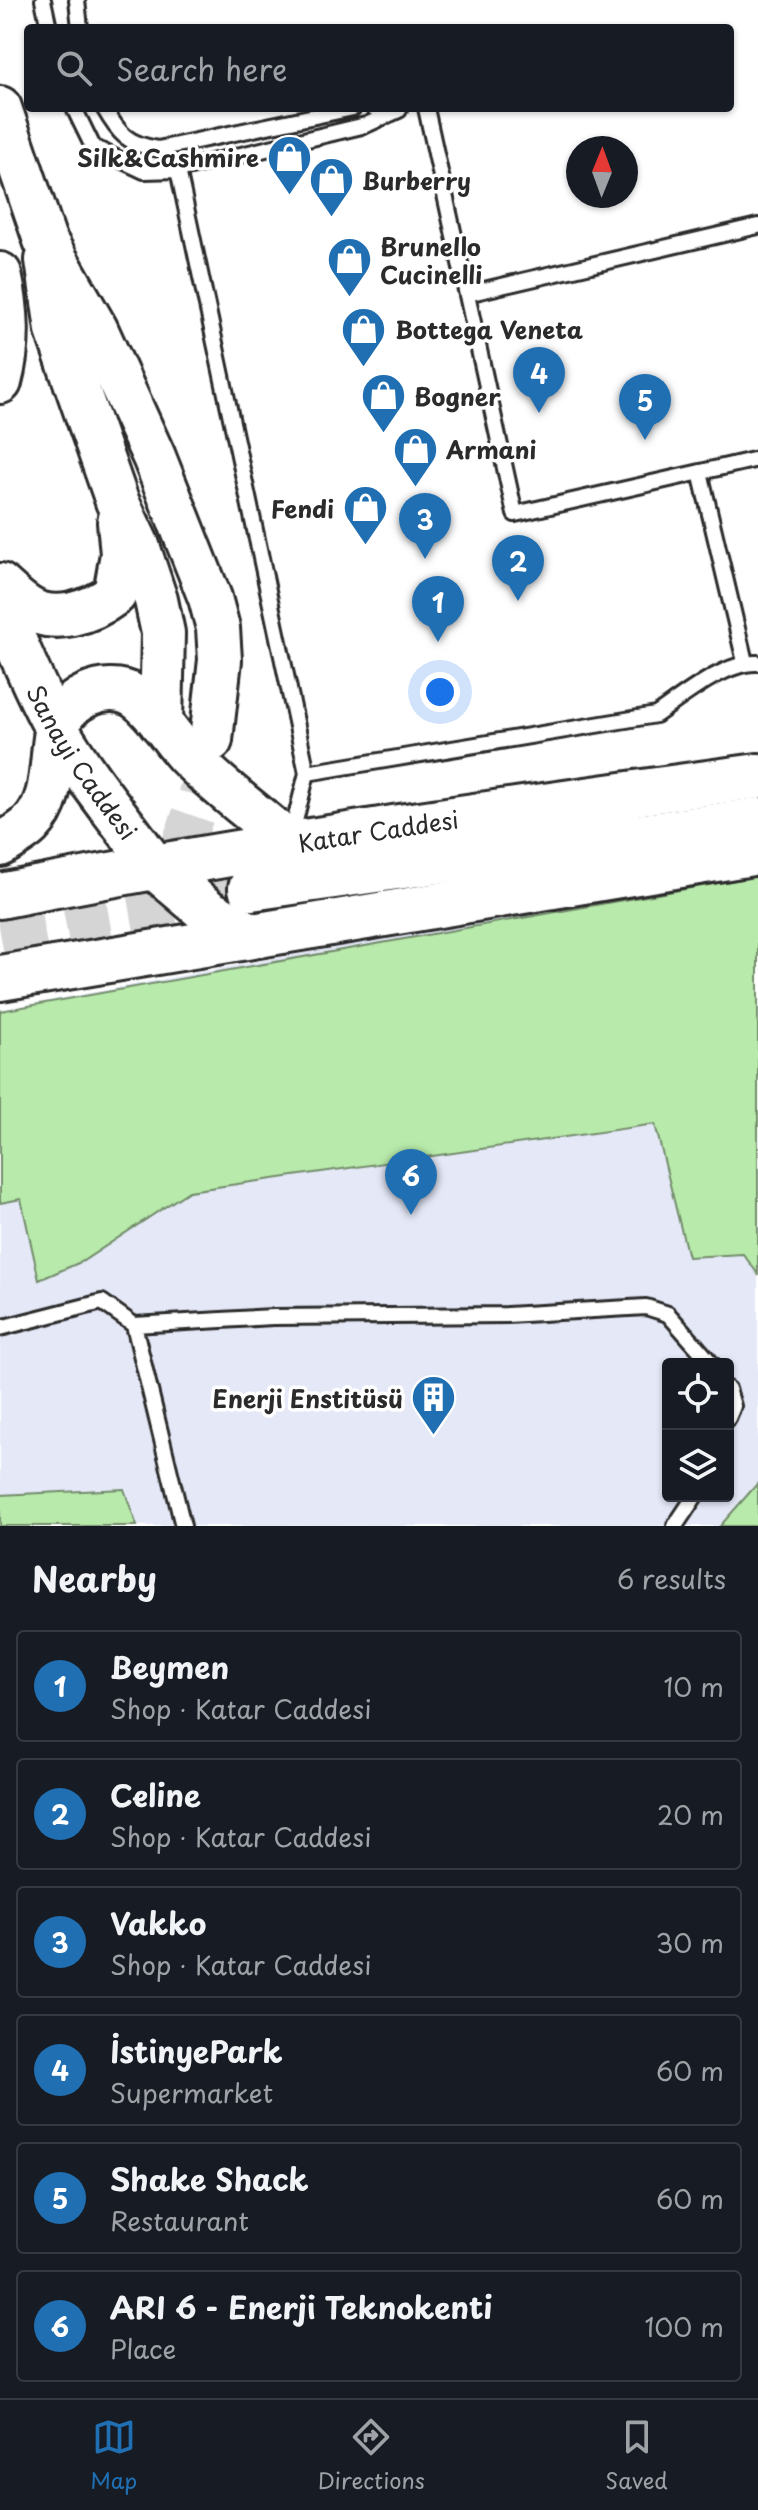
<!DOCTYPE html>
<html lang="en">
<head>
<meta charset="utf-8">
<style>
	:root { --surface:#171b24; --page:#20242c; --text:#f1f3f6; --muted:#9ea1a6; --line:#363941; --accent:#1f6fb2 }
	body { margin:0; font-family:"Playpen Sans",sans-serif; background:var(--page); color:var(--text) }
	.controls { position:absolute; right:24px; bottom:24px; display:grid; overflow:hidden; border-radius:8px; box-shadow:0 2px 6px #0004 }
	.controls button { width:72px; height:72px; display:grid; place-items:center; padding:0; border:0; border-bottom:2px solid var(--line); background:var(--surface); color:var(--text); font:40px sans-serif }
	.compass { position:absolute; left:566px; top:136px; width:72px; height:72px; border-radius:50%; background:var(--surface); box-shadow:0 2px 6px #0004; rotate:1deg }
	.you { position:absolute; left:440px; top:692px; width:28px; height:28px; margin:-20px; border:6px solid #fff; border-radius:50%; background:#1a73e8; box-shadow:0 0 0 12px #1a73e833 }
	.badge { display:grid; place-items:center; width:52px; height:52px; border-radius:50%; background:var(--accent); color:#fff; font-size:26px; font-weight:700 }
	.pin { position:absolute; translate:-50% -66px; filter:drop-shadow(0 2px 4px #0008) }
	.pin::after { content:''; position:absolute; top:42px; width:28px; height:24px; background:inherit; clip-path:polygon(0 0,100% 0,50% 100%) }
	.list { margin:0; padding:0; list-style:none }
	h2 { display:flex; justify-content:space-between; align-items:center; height:104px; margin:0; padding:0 32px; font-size:34px }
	h2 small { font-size:26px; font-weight:400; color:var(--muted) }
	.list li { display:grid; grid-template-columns:52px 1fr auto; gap:24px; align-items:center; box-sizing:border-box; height:112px; margin:0 16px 16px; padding:0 16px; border:2px solid var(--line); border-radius:8px }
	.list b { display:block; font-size:30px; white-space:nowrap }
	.list p { margin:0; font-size:26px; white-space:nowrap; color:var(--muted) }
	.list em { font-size:26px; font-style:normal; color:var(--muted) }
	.icon { flex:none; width:44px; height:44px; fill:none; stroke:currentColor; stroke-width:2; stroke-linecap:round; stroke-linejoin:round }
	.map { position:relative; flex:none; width:758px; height:1526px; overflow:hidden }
	.search { position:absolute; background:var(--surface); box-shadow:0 2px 6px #0004; left:24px; right:24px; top:24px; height:88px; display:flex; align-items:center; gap:20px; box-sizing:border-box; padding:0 28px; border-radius:8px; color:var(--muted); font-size:30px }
	.sheet { height:872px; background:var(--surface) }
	nav { display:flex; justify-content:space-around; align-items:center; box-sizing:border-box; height:112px; border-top:2px solid var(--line); background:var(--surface); font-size:22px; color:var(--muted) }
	nav a { display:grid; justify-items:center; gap:4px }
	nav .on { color:var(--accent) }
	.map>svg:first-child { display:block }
	.built { fill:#e4e8f7; fill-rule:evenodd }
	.green { fill:#b8ebab; stroke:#728b6b; stroke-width:2 }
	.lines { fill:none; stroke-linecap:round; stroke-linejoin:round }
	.secondary-tunnel { stroke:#d5d5d5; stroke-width:42; stroke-dasharray:42 21; stroke-linecap:butt }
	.primary-tunnel { stroke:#d5d5d5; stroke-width:44; stroke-dasharray:44 22; stroke-linecap:butt }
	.lane-casing { stroke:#2b2b2b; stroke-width:20 }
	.secondary-casing { stroke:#2b2b2b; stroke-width:48 }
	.primary-casing { stroke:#2b2b2b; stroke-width:50 }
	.lane { stroke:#fff; stroke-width:14 }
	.secondary { stroke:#fff; stroke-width:42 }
	.primary { stroke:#fff; stroke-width:44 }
	.labels { text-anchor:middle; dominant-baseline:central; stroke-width:7; stroke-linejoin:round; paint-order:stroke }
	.poi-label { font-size:24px; font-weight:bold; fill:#2b2b2b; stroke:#fff; text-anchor:start }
	.street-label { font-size:24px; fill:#2b2b2b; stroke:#fff }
</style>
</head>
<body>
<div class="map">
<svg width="758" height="1526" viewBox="0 0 758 1526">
	<rect width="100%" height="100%" fill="#fff"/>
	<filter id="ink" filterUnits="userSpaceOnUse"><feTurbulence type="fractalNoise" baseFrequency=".0125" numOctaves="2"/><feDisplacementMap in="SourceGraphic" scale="16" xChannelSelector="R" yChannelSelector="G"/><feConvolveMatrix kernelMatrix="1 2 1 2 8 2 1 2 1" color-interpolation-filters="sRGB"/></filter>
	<g filter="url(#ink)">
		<path class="built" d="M758,867v659h-758v-516zM668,1364h60v132h-60z"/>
		<path class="green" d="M758,876v398l-15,-20 -55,3 -33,-133 -466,67 -106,70 -44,19 -18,-81 -21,4v-192z
			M758,1483v43h-38z
			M124,1489l13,37h-137v-31z"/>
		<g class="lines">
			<path class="secondary-tunnel" d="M143,906l29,-33 24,-66 15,-67"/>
			<path class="primary-tunnel" d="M0,932l251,-44"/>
			<defs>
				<path id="lane" d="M43,0l6,28
					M77,0l3,28
					M74,108l19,39 51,24 34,-1 188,-45 33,-15 -25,-2
					M104,108c15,26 23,36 54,41l195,-41
					M426,108l89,406 243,-55
					M178,170l129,603
					M467,294l291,-68
					M700,472l45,190
					M291,837l16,-64 349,-58c26,-18 70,-54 102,-52
					M134,1325l49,201
					M0,1328l102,-26 32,23 139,-8 234,-2 139,-8 22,7 44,50
					M728,1389l5,17 -5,12
					M675,1526l20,-30"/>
				<g id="secondary">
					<path d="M0,108l45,132 51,89 58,128 56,141 8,30 2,32 -9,80"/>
					<path d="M47,260l10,70 60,171 21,45 18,54 7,33 -2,90"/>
					<path d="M0,274c8,37 10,71 0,108"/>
					<path d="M0,585c8,7 16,15 25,21 28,20 66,6 90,-12l7,-40 -3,-32"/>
					<path id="s1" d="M0,607c19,41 35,85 58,124 28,48 64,90 97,136"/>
					<path d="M0,845c10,-6 22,-12 30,-20 25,-25 20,-62 26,-93 5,-32 50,-53 78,-36 20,12 37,42 53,59 31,32 69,59 102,88"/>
				</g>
				<g id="primary">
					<path d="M155,867l53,45 43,24"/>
					<path d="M251,888l284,-41 109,-11 114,-16"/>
					<path id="s2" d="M0,896c251,-50 504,-85 758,-120"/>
					<path d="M0,978l758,-126"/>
				</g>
			</defs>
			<use href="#lane" class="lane-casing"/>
			<use href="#secondary" class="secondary-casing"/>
			<use href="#primary" class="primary-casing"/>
			<use href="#lane" class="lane"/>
			<use href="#secondary" class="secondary"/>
			<use href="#primary" class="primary"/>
		</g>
	</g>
	<defs>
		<symbol id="shop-pin" viewBox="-11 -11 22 30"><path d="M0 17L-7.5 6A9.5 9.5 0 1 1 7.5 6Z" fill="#1f6fb2" stroke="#fff"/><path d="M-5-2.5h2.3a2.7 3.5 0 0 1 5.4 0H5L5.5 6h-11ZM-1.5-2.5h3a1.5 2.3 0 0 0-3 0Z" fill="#fff"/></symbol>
		<symbol id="building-pin" viewBox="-11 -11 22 30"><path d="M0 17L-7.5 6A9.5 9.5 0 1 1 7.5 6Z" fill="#1f6fb2" stroke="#fff"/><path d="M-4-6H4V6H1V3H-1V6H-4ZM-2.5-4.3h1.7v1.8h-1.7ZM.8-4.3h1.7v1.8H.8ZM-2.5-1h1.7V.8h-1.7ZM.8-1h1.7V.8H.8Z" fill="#fff"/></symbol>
	</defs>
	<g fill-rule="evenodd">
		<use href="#shop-pin" x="264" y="132" width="51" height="69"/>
		<use href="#shop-pin" x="306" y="154" width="51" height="69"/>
		<use href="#shop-pin" x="324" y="234" width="51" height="69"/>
		<use href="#shop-pin" x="338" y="304" width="51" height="69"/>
		<use href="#shop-pin" x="358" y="370" width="51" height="69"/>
		<use href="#shop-pin" x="390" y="424" width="51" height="69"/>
		<use href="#shop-pin" x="340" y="482" width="51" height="69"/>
		<use href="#building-pin" x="408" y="1372" width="51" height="69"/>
	</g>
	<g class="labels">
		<g class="poi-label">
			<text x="259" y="157" text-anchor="end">Silk&amp;Cashmire</text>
			<text x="362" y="180">Burberry</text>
			<text x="380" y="246">Brunello<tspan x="380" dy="28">Cucinelli</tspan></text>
			<text x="395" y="329">Bottega Veneta</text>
			<text x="414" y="396">Bogner</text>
			<text x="446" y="449">Armani</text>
			<text x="334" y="508" text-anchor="end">Fendi</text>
			<text x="403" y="1398" text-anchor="end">Enerji Enstitüsü</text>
		</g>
		<g class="street-label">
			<text stroke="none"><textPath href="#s1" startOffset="176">Sanayi Caddesi</textPath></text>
			<text stroke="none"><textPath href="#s2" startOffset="384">Katar Caddesi</textPath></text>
		</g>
	</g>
</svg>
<div class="controls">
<button><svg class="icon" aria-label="locate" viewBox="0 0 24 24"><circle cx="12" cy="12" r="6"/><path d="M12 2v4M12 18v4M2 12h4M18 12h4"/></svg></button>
<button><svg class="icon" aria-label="layers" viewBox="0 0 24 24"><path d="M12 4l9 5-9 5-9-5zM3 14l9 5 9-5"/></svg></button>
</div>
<svg class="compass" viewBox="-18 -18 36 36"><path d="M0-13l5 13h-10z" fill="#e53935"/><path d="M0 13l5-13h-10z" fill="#9ea1a6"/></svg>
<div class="you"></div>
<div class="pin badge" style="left:438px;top:642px">1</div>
<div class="pin badge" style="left:518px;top:601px">2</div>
<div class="pin badge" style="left:425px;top:559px">3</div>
<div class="pin badge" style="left:539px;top:413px">4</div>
<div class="pin badge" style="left:645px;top:440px">5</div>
<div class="pin badge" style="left:411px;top:1215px">6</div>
<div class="search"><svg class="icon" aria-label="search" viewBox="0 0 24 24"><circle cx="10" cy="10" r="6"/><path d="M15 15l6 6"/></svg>Search here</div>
</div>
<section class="sheet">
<h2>Nearby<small>6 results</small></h2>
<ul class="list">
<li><span class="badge">1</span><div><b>Beymen</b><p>Shop · Katar Caddesi</p></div><em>10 m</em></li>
<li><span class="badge">2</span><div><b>Celine</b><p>Shop · Katar Caddesi</p></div><em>20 m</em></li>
<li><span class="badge">3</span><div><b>Vakko</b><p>Shop · Katar Caddesi</p></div><em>30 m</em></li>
<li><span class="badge">4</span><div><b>İstinyePark</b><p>Supermarket</p></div><em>60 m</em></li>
<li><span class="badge">5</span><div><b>Shake Shack</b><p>Restaurant</p></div><em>60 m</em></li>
<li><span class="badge">6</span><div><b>ARI 6 - Enerji Teknokenti</b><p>Place</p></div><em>100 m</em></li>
</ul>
</section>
<nav>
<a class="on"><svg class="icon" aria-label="map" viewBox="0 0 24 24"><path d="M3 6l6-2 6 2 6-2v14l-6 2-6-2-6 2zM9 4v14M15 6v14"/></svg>Map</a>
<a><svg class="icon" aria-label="directions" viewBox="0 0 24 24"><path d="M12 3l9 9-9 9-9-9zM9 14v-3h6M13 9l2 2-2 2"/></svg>Directions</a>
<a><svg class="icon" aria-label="saved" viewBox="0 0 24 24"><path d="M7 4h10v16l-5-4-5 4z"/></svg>Saved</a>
</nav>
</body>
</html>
